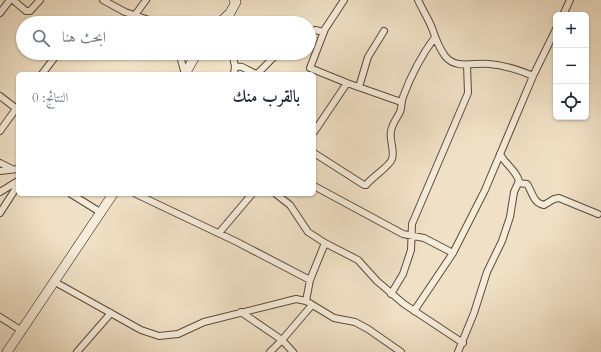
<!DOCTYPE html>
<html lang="ar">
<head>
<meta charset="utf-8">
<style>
	:root { --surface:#fff; --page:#f6f6f7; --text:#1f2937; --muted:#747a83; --line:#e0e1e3 }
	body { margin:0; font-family:Cardo,Amiri,serif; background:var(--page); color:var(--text); direction:rtl }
	.controls { position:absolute; right:12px; top:12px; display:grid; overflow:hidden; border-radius:6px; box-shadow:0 1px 3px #0004 }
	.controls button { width:36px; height:36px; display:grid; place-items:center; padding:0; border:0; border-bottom:1px solid var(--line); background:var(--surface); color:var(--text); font:20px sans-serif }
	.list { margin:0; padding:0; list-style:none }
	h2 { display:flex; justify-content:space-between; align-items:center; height:52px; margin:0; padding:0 16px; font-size:17px }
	h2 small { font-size:13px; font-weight:400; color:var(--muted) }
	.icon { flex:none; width:22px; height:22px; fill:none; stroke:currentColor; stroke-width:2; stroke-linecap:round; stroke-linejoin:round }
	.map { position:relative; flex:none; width:601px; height:352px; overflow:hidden; direction:ltr }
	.search { position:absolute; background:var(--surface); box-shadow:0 1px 3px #0004; left:16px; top:16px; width:300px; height:44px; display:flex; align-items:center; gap:10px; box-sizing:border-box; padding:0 14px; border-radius:22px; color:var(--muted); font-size:15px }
	.panel { position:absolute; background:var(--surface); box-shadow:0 1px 3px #0004; left:16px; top:72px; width:300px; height:124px; border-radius:6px; direction:rtl }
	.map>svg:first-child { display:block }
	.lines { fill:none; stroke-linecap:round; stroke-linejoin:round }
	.street-casing { stroke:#5c4a3b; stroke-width:8 }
	.secondary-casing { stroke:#2b170d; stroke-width:10 }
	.street { stroke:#f5ecda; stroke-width:6 }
	.secondary { stroke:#f5ecda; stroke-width:9 }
</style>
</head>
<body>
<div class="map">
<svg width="601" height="352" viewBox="0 0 601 352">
	<rect width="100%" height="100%" fill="#f0e1c6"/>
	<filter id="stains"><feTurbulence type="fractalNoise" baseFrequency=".005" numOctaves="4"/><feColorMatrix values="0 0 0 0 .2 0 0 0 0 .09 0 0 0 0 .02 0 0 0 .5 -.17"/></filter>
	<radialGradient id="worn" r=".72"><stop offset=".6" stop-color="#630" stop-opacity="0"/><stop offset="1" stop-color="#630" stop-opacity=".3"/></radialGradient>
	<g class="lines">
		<defs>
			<path id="street" d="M13,0l13,11h4l10,-11
				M103,0l22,12 33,11
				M344,0l-19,29 -15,39 37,15 54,19
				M418,0c4,9 10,18 14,28 3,9 7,20 13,28 11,14 29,6 44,8 15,1 30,6 44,12
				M0,13l10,-13
				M135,15l11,-15
				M563,15l7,-15
				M309,32l6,-2 9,2
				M179,53l6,21
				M232,53l3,13 -1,8
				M235,66l7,1 14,7
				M42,74l16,-21
				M257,74l21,-21
				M359,87l9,-30 16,-26
				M0,96l18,14
				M0,131l18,-25
				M314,132l33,-49
				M314,153l50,32h2c6,-8 24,-19 26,-26 3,-9 -3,-19 -1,-28 1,-7 6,-13 9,-19 2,-5 1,-10 3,-15 8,-22 18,-41 32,-60
				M0,163l12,6
				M0,171l18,-2
				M518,183l9,1c6,9 6,19 17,21l10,-6 5,-1 39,16
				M314,186l89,48 21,4 29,15
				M0,192l18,-11
				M71,194l29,18
				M136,194l101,48 73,38
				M276,194l14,11 18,27 17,11 33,17 19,21 27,23 59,39
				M0,213l18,-28
				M219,233l33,-39
				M55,282l86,48 18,6 19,-2 26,-12 92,-23 10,2 28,17 21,4 13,7 33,23
				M391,294l12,-20 8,-24 1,-26 56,-131 -1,-28
				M306,301l4,-21 15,-37
				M414,311l39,-58 32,-63 48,-114 23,-47
				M241,312l41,28 11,12
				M0,317l22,14
				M77,352l34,-39
				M270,352l12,-12 30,-35
				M458,352l16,-39 13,-41 15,-31 8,-24 4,-25 5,-11c-3,-11 -14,-17 -19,-27"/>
			<path id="secondary" d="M219,23l11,-10 6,-11 -2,-2
				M185,74l12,-21
				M7,352l106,-158"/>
		</defs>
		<use href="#street" class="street-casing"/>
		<use href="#secondary" class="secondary-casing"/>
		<use href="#street" class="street"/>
		<use href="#secondary" class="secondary"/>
	</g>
	<rect width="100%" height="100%" filter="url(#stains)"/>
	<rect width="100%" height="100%" fill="url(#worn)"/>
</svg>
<div class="controls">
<button>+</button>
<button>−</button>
<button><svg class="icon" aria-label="locate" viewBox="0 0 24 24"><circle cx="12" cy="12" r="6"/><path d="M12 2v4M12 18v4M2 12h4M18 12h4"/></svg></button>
</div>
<div class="search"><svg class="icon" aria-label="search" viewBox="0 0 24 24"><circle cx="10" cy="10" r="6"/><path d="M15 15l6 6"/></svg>ابحث هنا</div>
<section class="panel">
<h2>بالقرب منك<small>النتائج: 0</small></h2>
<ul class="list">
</ul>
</section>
</div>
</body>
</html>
